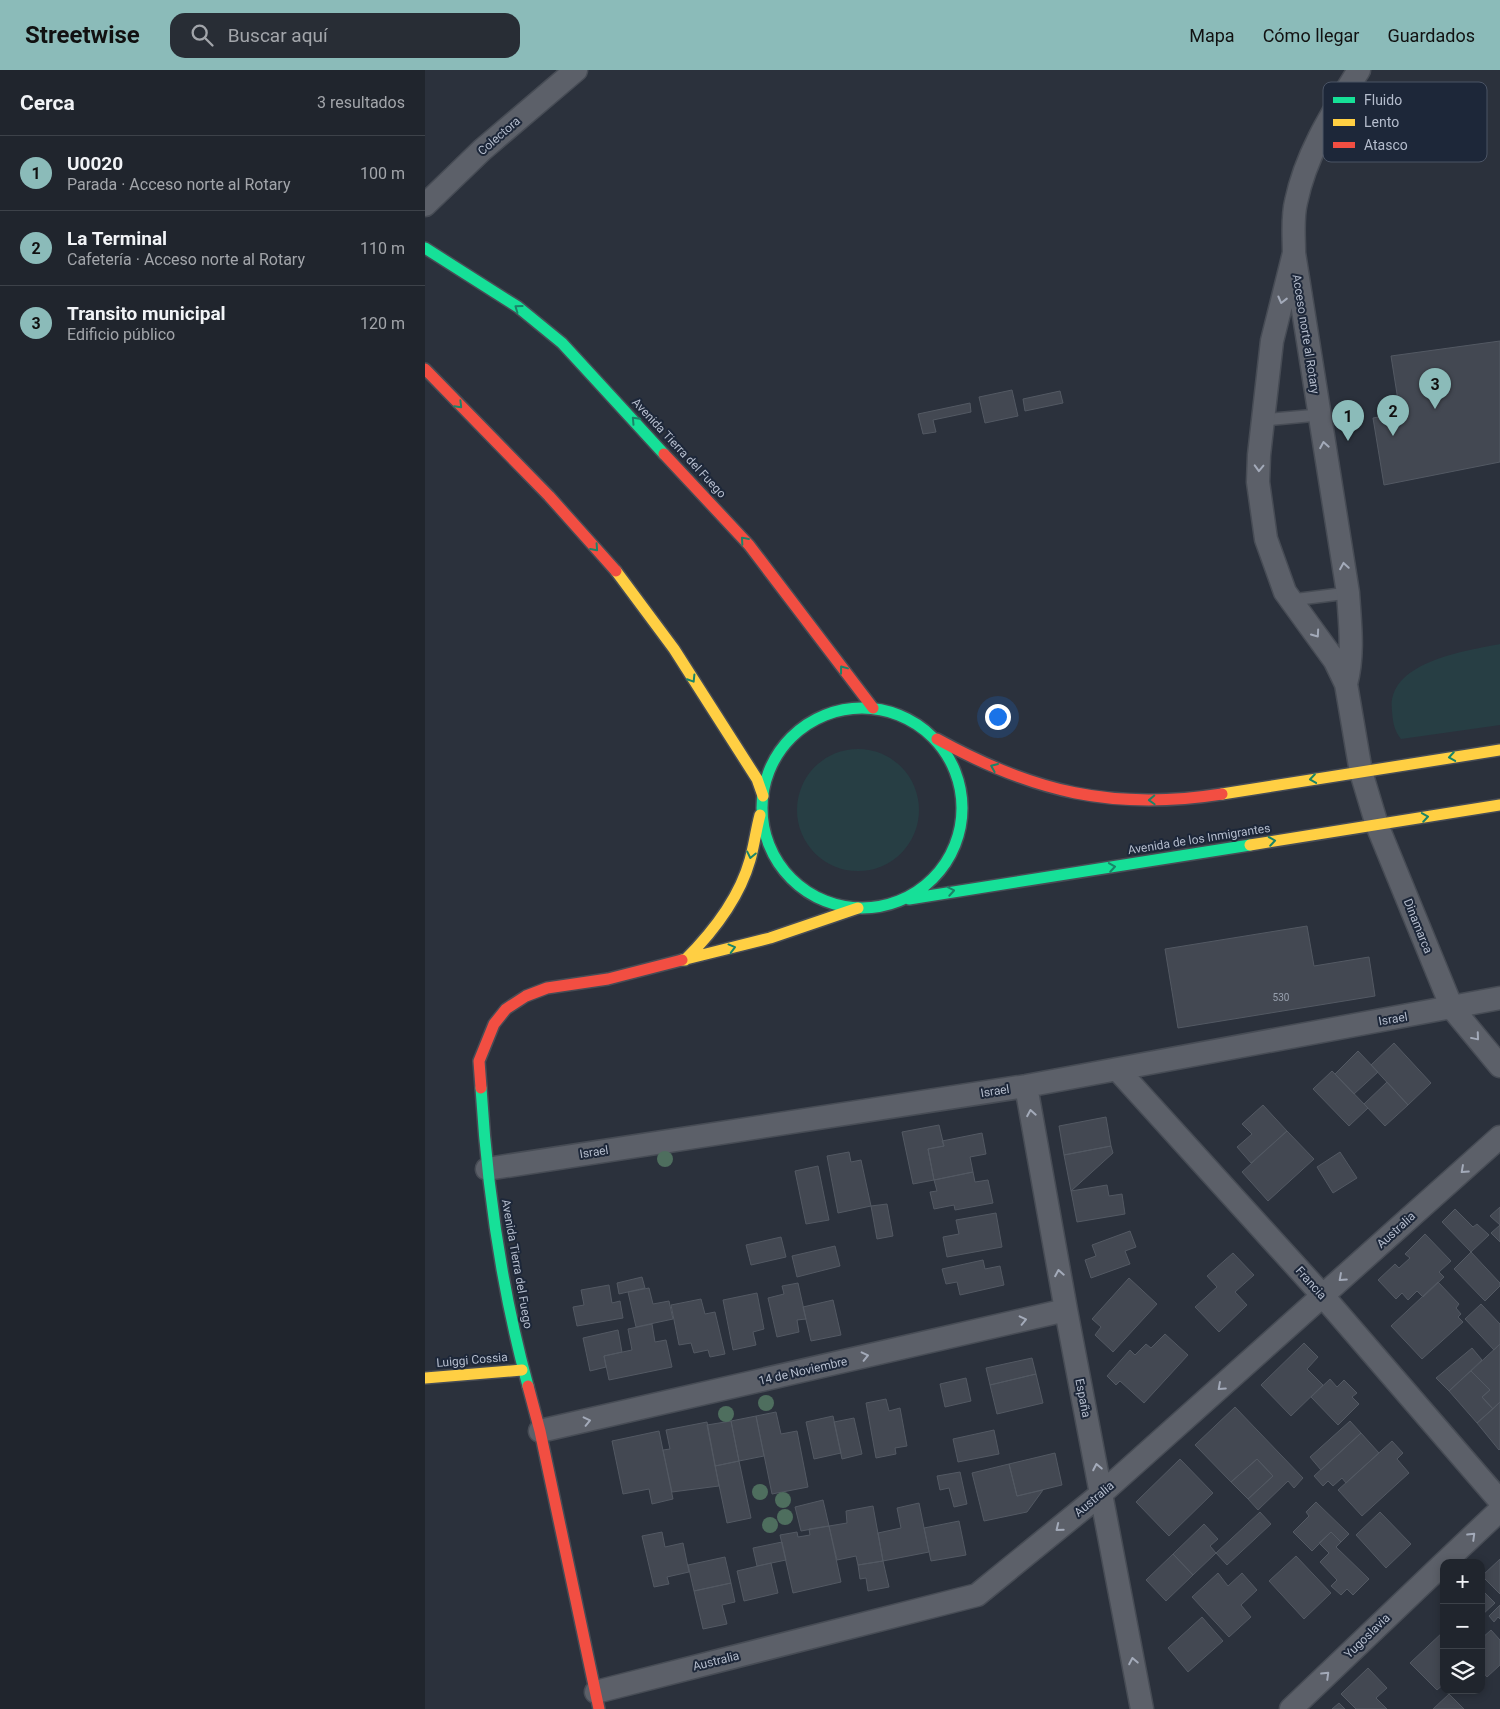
<!DOCTYPE html>
<html lang="es">
<head>
<meta charset="utf-8">
<style>
	:root { --surface:#20252d; --page:#282d35; --text:#f1f3f6; --muted:#a2a5aa; --line:#3d4249; --accent:#8bbbb9 }
	body { margin:0; font-family:Roboto,sans-serif; background:var(--page); color:var(--text) }
	.controls { position:absolute; right:15px; bottom:15px; display:grid; overflow:hidden; border-radius:10px; box-shadow:0 2px 8px #0003 }
	.controls button { width:45px; height:45px; display:grid; place-items:center; padding:0; border:0; border-bottom:1px solid var(--line); background:var(--surface); color:var(--text); font:25px sans-serif }
	.you { position:absolute; left:572px; top:646px; width:18px; height:18px; margin:-12px; border:4px solid #fff; border-radius:50%; background:#1a73e8; box-shadow:0 0 0 8px #1a73e833 }
	.badge { display:grid; place-items:center; width:32px; height:32px; border-radius:50%; background:var(--accent); color:#111; font-size:16px; font-weight:700 }
	.pin { position:absolute; translate:-50% -41px; filter:drop-shadow(0 1px 2px #0008) }
	.pin::after { content:''; position:absolute; top:26px; width:18px; height:15px; background:inherit; clip-path:polygon(0 0,100% 0,50% 100%) }
	.list { margin:0; padding:0; list-style:none }
	h2 { display:flex; justify-content:space-between; align-items:center; height:65px; margin:0; padding:0 20px; font-size:21px }
	h2 small { font-size:16px; font-weight:400; color:var(--muted) }
	.list li { display:grid; grid-template-columns:32px 1fr auto; gap:15px; align-items:center; box-sizing:border-box; height:75px; padding:0 20px; border-top:1px solid var(--line) }
	.list b { display:block; font-size:19px; white-space:nowrap }
	.list p { margin:0; font-size:16px; white-space:nowrap; color:var(--muted) }
	.list em { font-size:16px; font-style:normal; color:var(--muted) }
	.icon { flex:none; width:28px; height:28px; fill:none; stroke:currentColor; stroke-width:2; stroke-linecap:round; stroke-linejoin:round }
	.map { position:relative; flex:none; width:1075px; height:1639px; overflow:hidden }
	header { display:flex; align-items:center; gap:30px; box-sizing:border-box; height:70px; padding:0 25px; background:var(--accent); color:#111 }
	header strong { font-size:24px }
	nav { display:flex; gap:28px; margin-inline-start:auto; font-size:18px }
	.search { width:350px; height:45px; background:var(--page); display:flex; align-items:center; gap:12px; box-sizing:border-box; padding:0 18px; border-radius:15px; color:var(--muted); font-size:19px }
	main { display:flex }
	aside { flex:1; background:var(--surface) }
	.map>svg:first-child { display:block }
	.green { fill:#273e44 }
	.building { fill:#434852; stroke:#535963 }
	.lines { fill:none; stroke-linecap:round; stroke-linejoin:round }
	.lane-casing { stroke:#474c55; stroke-width:14 }
	.street-casing { stroke:#474c55; stroke-width:25 }
	.fast-casing { stroke:#474c55; stroke-width:14 }
	.slow-casing { stroke:#474c55; stroke-width:14 }
	.jam-casing { stroke:#474c55; stroke-width:14 }
	.lane { stroke:#5c6069; stroke-width:11 }
	.street { stroke:#5c6069; stroke-width:22 }
	.fast { stroke:#16e098; stroke-width:11 }
	.slow { stroke:#ffcf43; stroke-width:11 }
	.jam { stroke:#f24e42; stroke-width:11 }
	.tree { fill:#4e6e5e }
	.oneway { stroke:#a3aab9 }
	.oneway2 { stroke:#1a8468 }
	.labels { text-anchor:middle; dominant-baseline:central; stroke-width:4; stroke-linejoin:round; paint-order:stroke }
	.number-label { font-size:10px; fill:#98a0ae }
	.street-label { font-size:12px; fill:#b5bdcd; stroke:#1d2739 }
	.key { fill:#1d2739; stroke:#4b5465; stroke-width:1 }
	.key-label { font-size:14px; fill:#b5bdcd }
</style>
</head>
<body>
<header>
<strong>Streetwise</strong>
<div class="search"><svg class="icon" aria-label="search" viewBox="0 0 24 24"><circle cx="10" cy="10" r="6"/><path d="M15 15l6 6"/></svg>Buscar aquí</div>
<nav><a>Mapa</a><a>Cómo llegar</a><a>Guardados</a></nav>
</header>
<main>
<aside>
<h2>Cerca<small>3 resultados</small></h2>
<ul class="list">
<li><span class="badge">1</span><div><b>U0020</b><p>Parada · Acceso norte al Rotary</p></div><em>100 m</em></li>
<li><span class="badge">2</span><div><b>La Terminal</b><p>Cafetería · Acceso norte al Rotary</p></div><em>110 m</em></li>
<li><span class="badge">3</span><div><b>Transito municipal</b><p>Edificio público</p></div><em>120 m</em></li>
</ul>
</aside>
<div class="map">
<svg width="1075" height="1639" viewBox="0 0 1075 1639">
	<rect width="100%" height="100%" fill="#2b313c"/>
	<path class="green" d="M1075,574v81l-99,14c-7,-9 -8,-16 -9,-28 -6,-49 73,-60 108,-67z
		M372 740a61 61 0 1 1 122 0a61 61 0 1 1-122 0Z"/>
	<path class="building" d="M1075,271v121l-116,23 -11,-67 27,-5 -9,-57z
		M587,320l6,26 -33,7 -6,-26z
		M635,321l3,12 -38,8 -2,-12z
		M545,333l1,9 -38,8 3,12 -13,2 -5,-20z
		M882,856l7,40 55,-9 6,39 -197,32 -13,-79z
		M969,973l37,40 -23,22 -37,-40z
		M933,981l20,21 -24,22 -19,-20z
		M907,1001l36,37 -19,18 -36,-37z
		M962,1012l21,23 -23,21 -21,-22z
		M838,1035l24,26 -36,32 -14,-16 15,-13 -10,-10z
		M681,1047l5,29 -47,9 -5,-29z
		M514,1055l5,21 -16,3 6,31 -21,4 -11,-52z
		M862,1061l27,28 -46,42 -26,-29z
		M557,1063l4,21 -16,3 3,15 -39,8 -6,-31 16,-3 -2,-5z
		M686,1076l2,7 -42,38 -7,-36z
		M424,1082l2,10 10,-2 10,46 -33,7 -11,-57z
		M915,1082l17,26 -24,15 -16,-26z
		M393,1096l11,54 -23,4 -11,-53z
		M548,1102l2,10 13,-2 5,23 -38,7 -1,-5 -20,4 -4,-17 7,-1 -3,-11z
		M682,1115l2,11 13,-2 3,20 -48,8 -6,-31z
		M462,1134l6,32 -16,3 -6,-33z
		M1075,1137v18l-10,-9z
		M1030,1139l18,18 4,-3 12,11 -18,17 -29,-30z
		M571,1143l6,34 -55,10 -4,-20 16,-3 -3,-14z
		M1075,1155v17l-9,-9z
		M705,1161l6,16 -11,4 5,13 -39,14 -6,-18 11,-4 -4,-11z
		M1000,1164l26,27 -12,11 5,5 -21,20 -6,-6 -9,9 -6,-7 -6,6 -18,-19 17,-16 4,4 11,-10 -5,-4z
		M356,1167l5,20 -35,8 -5,-20z
		M410,1176l5,20 -43,11 -5,-21z
		M1046,1182l29,31v3l-15,15 -31,-32z
		M808,1183l21,22 -19,17 12,13 -28,27 -24,-25 22,-20 -10,-11z
		M558,1190l2,9 15,-3 4,19 -44,10 -3,-13 -11,2 -4,-15z
		M217,1207l3,11 -26,6 -2,-11z
		M704,1208l28,26 -44,48 -18,-17 6,-8 -9,-8z
		M1013,1212l21,22 -3,4 5,6 -3,3 5,5 -41,37 -31,-33z
		M373,1213l8,36 -9,1 2,12 -22,5 -9,-39 16,-4 -2,-8z
		M184,1215l3,18 8,-2 3,17 -46,8 -4,-19 11,-2 -3,-15z
		M224,1218l4,16 16,-3 4,18 -37,8 -8,-35z
		M332,1223l7,36 -11,3 3,13 -23,5 -10,-50z
		M276,1229l4,15 10,-2 10,42 -15,3 -2,-7 -14,3 -3,-10 -12,2 -8,-40z
		M408,1230l8,35 -30,6 -8,-34z
		M1056,1234l19,20v20l-6,6 -29,-31z
		M227,1254l3,18 11,-2 6,27 -63,13 -5,-24 28,-6 -4,-21z
		M193,1260l4,22 -18,4 2,11 -16,4 -7,-33z
		M740,1264l23,21 -44,48 -24,-22 -4,4 -9,-9 23,-26 5,5 11,-11 5,4z
		M879,1273l14,14 -11,12 16,16 -32,31 -30,-31z
		M1075,1274v58l-7,7 -11,-12 8,-7 -19,-19z
		M1047,1278l10,12 -33,31 -13,-13z
		M607,1288l4,16 -46,11 -4,-17z
		M1046,1301l19,19 -8,7 11,12 -16,14 -28,-32z
		M611,1304l7,29 -46,11 -7,-29z
		M541,1308l5,23 -26,6 -5,-23z
		M905,1309l7,8 7,-7 13,13 -5,4 7,7 -21,21 -27,-28z
		M461,1329l3,12 11,-3 7,38 -12,2 1,6 -20,4 -10,-55z
		M1075,1332v47l-1,1 -22,-27z
		M810,1337l68,71 -9,10 -6,-7 -30,29 -10,-11 25,-23 -16,-17 -26,23 -36,-37z
		M351,1342l5,22 16,-3 11,56 -36,7 -16,-78z
		M331,1346l8,40 -25,5 -8,-40z
		M408,1346l8,37 -27,6 -8,-37z
		M429,1348l8,36 -20,5 -8,-37z
		M306,1351l8,40 -24,5 -8,-41z
		M925,1351l11,12 -40,37 -11,-13z
		M282,1352l12,64 -47,6 -9,-42 7,-1 -4,-19z
		M569,1360l5,24 -41,8 -5,-23z
		M234,1361l14,68 -21,5 -3,-15 -26,5 -11,-53z
		M936,1363l18,20 -33,30 -4,-5 -9,8 -5,-5 -5,5 -9,-10z
		M967,1371l11,12 -6,6 12,14 -47,43 -24,-26z
		M630,1383l7,32 -45,11 -8,-32z
		M755,1389l33,34 -44,43 -33,-34z
		M832,1389l16,17 -25,23 -17,-17z
		M314,1391l12,57 -24,5 -12,-57z
		M584,1394l8,32 26,-6 -16,22 -43,9 -12,-48z
		M535,1402l7,32 -13,3 -5,-19 -9,2 -3,-14z
		M398,1430l6,26 -28,5 -6,-24z
		M891,1432l33,32 -8,8 -10,-10 -19,19 -19,-19 16,-16 -3,-4z
		M494,1433l10,49 -46,9 -5,-28 23,-5 -4,-20z
		M448,1436l10,55 -25,4 -2,-9 -19,4 -8,-34 18,-3 -1,-12z
		M835,1442l11,12 -44,41 -11,-12z
		M955,1442l31,32 -25,24 -30,-33z
		M534,1451l7,34 -35,6 -7,-33z
		M779,1454l14,15 -8,7 6,7 -23,22 -20,-21z
		M404,1456l12,56 -48,11 -13,-58 17,-3 1,5 12,-2 -1,-6z
		M237,1462l3,15 18,-4 6,29 -22,5 2,7 -15,3 -12,-51z
		M906,1462l10,10 -5,5 33,32 -16,16 -6,-6 -6,6 -10,-9 6,-6 -17,-18 9,-9 -10,-10z
		M357,1472l4,18 -29,6 -4,-18z
		M748,1484l20,21 -27,26 -20,-21z
		M871,1486l35,37 -27,26 -35,-38z
		M300,1487l6,26 -37,8 -6,-26z
		M1075,1489v35l-18,-18z
		M458,1491l6,26 -21,4 -2,-13 -6,1 -2,-14z
		M346,1493l7,30 -34,8 -7,-30z
		M793,1503l10,13 14,-13 15,17 -16,15 10,12 -22,20 -37,-40z
		M306,1513l4,19 -13,3 5,19 -24,5 -9,-38z
		M1056,1519l14,14 -14,13z
		M1075,1535v14l-2,-2 -4,5 -5,-6z
		M777,1547l21,24 -35,31 -20,-24z
		M1066,1560l9,10v25l-13,12 -6,-7v-31z
		M1019,1561v53l-7,6 -27,-27z
		M943,1598l19,20 -11,10 11,11h-31l-15,-15z
		M1024,1624l15,15h-31z
		M914,1633l6,6h-13z"/>
	<g class="lines">
		<defs>
			<path id="lane" d="M838,350l55,-5
				M867,530l56,-7"/>
			<path id="street" d="M0,135l57,-55 94,-80
				M869,183l-22,88 -13,114 -1,27 8,57 19,53 50,69 11,23 15,88 16,53 75,183 48,58
				M921,614c8,-30 4,-60 2,-91l-54,-340c0,-17 -2,-35 2,-51 10,-49 37,-90 63,-132
				M692,999l206,227 177,205
				M601,1016l40,224 76,399
				M62,1099l539,-83 474,-88
				M115,1361l526,-121
				M1019,1493l56,-53
				M171,1622l381,-97 125,-102 398,-356
				M866,1639l153,-146"/>
			<path id="fast" d="M0,178l93,59 44,36 102,111
				M337 738a100 100 0 1 1 200 0a100 100 0 1 1-200 0Z
				M484,829l341,-54
				M56,1018c6,98 21,203 47,298"/>
			<path id="slow" d="M191,501l58,78 83,130 6,17
				M797,724l278,-44
				M825,775l250,-40
				M257,890l88,-22 88,-30
				M260,890c28,-28 54,-61 65,-100 4,-14 6,-30 10,-45
				M0,1308l97,-8"/>
			<path id="jam" d="M0,299l124,127 67,75
				M239,384l85,91 124,163
				M512,669c96,53 176,72 285,55
				M56,1018l-2,-27 15,-37 12,-15 20,-13 21,-8 61,-9 74,-19
				M103,1316l12,45 59,278"/>
		</defs>
		<use href="#lane" class="lane-casing"/>
		<use href="#street" class="street-casing"/>
		<use href="#fast" class="fast-casing"/>
		<use href="#slow" class="slow-casing"/>
		<use href="#jam" class="jam-casing"/>
		<use href="#lane" class="lane"/>
		<use href="#street" class="street"/>
		<use href="#fast" class="fast"/>
		<use href="#slow" class="slow"/>
		<use href="#jam" class="jam"/>
	</g>
	<g class="tree">
		<circle cx="240" cy="1089" r="8"/>
		<circle cx="341" cy="1333" r="8"/>
		<circle cx="301" cy="1344" r="8"/>
		<circle cx="335" cy="1422" r="8"/>
		<circle cx="358" cy="1430" r="8"/>
		<circle cx="360" cy="1447" r="8"/>
		<circle cx="345" cy="1455" r="8"/>
	</g>
	<defs><path id="oneway-chevron" d="M-2-3.5L2.5 0L-2 3.5" fill="none" stroke-width="1.6" stroke-linecap="round" stroke-linejoin="round" transform="scale(1.25)"/></defs>
	<g class="oneway">
		<use href="#oneway-chevron" transform="translate(857 230) rotate(104)"/>
		<use href="#oneway-chevron" transform="translate(899 375) rotate(-100)"/>
		<use href="#oneway-chevron" transform="translate(834 398) rotate(92)"/>
		<use href="#oneway-chevron" transform="translate(919 496) rotate(-99)"/>
		<use href="#oneway-chevron" transform="translate(891 564) rotate(55)"/>
		<use href="#oneway-chevron" transform="translate(1051 967) rotate(50)"/>
		<use href="#oneway-chevron" transform="translate(606 1043) rotate(-100)"/>
		<use href="#oneway-chevron" transform="translate(1039 1100) rotate(138)"/>
		<use href="#oneway-chevron" transform="translate(634 1203) rotate(-100)"/>
		<use href="#oneway-chevron" transform="translate(917 1208) rotate(138)"/>
		<use href="#oneway-chevron" transform="translate(598 1250) rotate(-13)"/>
		<use href="#oneway-chevron" transform="translate(440 1286) rotate(-13)"/>
		<use href="#oneway-chevron" transform="translate(796 1317) rotate(138)"/>
		<use href="#oneway-chevron" transform="translate(162 1351) rotate(-13)"/>
		<use href="#oneway-chevron" transform="translate(672 1397) rotate(-101)"/>
		<use href="#oneway-chevron" transform="translate(634 1458) rotate(141)"/>
		<use href="#oneway-chevron" transform="translate(1047 1466) rotate(-44)"/>
		<use href="#oneway-chevron" transform="translate(708 1591) rotate(-101)"/>
		<use href="#oneway-chevron" transform="translate(901 1605) rotate(-44)"/>
	</g>
	<g class="oneway2">
		<use href="#oneway-chevron" transform="translate(93 238) rotate(-144)"/>
		<use href="#oneway-chevron" transform="translate(34 335) rotate(45)"/>
		<use href="#oneway-chevron" transform="translate(210 350) rotate(-133)"/>
		<use href="#oneway-chevron" transform="translate(319 470) rotate(-131)"/>
		<use href="#oneway-chevron" transform="translate(170 478) rotate(48)"/>
		<use href="#oneway-chevron" transform="translate(418 599) rotate(-127)"/>
		<use href="#oneway-chevron" transform="translate(267 609) rotate(58)"/>
		<use href="#oneway-chevron" transform="translate(1027 687) rotate(171)"/>
		<use href="#oneway-chevron" transform="translate(569 697) rotate(-157)"/>
		<use href="#oneway-chevron" transform="translate(888 709) rotate(172)"/>
		<use href="#oneway-chevron" transform="translate(727 730) rotate(178)"/>
		<use href="#oneway-chevron" transform="translate(1000 747) rotate(-9)"/>
		<use href="#oneway-chevron" transform="translate(847 771) rotate(-9)"/>
		<use href="#oneway-chevron" transform="translate(326 785) rotate(102)"/>
		<use href="#oneway-chevron" transform="translate(687 797) rotate(-9)"/>
		<use href="#oneway-chevron" transform="translate(526 821) rotate(-10)"/>
		<use href="#oneway-chevron" transform="translate(307 878) rotate(-15)"/>
	</g>
	<g class="labels">
		<g class="number-label">
			<text x="856" y="927">530</text>
		</g>
		<g class="street-label">
			<text transform="translate(74 66) rotate(-41)">Colectora</text>
			<text transform="translate(881 264) rotate(81)">Acceso norte al Rotary</text>
			<text transform="translate(254 378) rotate(47)">Avenida Tierra del Fuego</text>
			<text transform="translate(774 769) rotate(-9)">Avenida de los Inmigrantes</text>
			<text transform="translate(993 856) rotate(68)">Dinamarca</text>
			<text transform="translate(968 949) rotate(-10)">Israel</text>
			<text transform="translate(570 1021) rotate(-9)">Israel</text>
			<text transform="translate(169 1082) rotate(-9)">Israel</text>
			<text transform="translate(971 1160) rotate(-42)">Australia</text>
			<text transform="translate(92 1194) rotate(80)">Avenida Tierra del Fuego</text>
			<text transform="translate(886 1213) rotate(48)">Francia</text>
			<text transform="translate(47 1290) rotate(-5)">Luiggi Cossia</text>
			<text transform="translate(378 1301) rotate(-13)">14 de Noviembre</text>
			<text transform="translate(658 1328) rotate(79)">España</text>
			<text transform="translate(669 1429) rotate(-40)">Australia</text>
			<text transform="translate(942 1566) rotate(-44)">Yugoslavia</text>
			<text transform="translate(291 1591) rotate(-14)">Australia</text>
		</g>
	</g>
	<rect x="898" y="12" width="164" height="80" rx="8" class="key"/>
	<rect x="908" y="27" width="22" height="6" fill="#16e098"/>
	<rect x="908" y="49" width="22" height="7" fill="#ffcf43"/>
	<rect x="908" y="72" width="22" height="6" fill="#f24e42"/>
	<g class="key-label">
		<text x="939" y="35">Fluido</text>
		<text x="939" y="57">Lento</text>
		<text x="939" y="80">Atasco</text>
	</g>
</svg>
<div class="controls">
<button>+</button>
<button>−</button>
<button><svg class="icon" aria-label="layers" viewBox="0 0 24 24"><path d="M12 4l9 5-9 5-9-5zM3 14l9 5 9-5"/></svg></button>
</div>
<div class="you"></div>
<div class="pin badge" style="left:923px;top:371px">1</div>
<div class="pin badge" style="left:968px;top:366px">2</div>
<div class="pin badge" style="left:1010px;top:339px">3</div>
</div>
</main>
</body>
</html>
